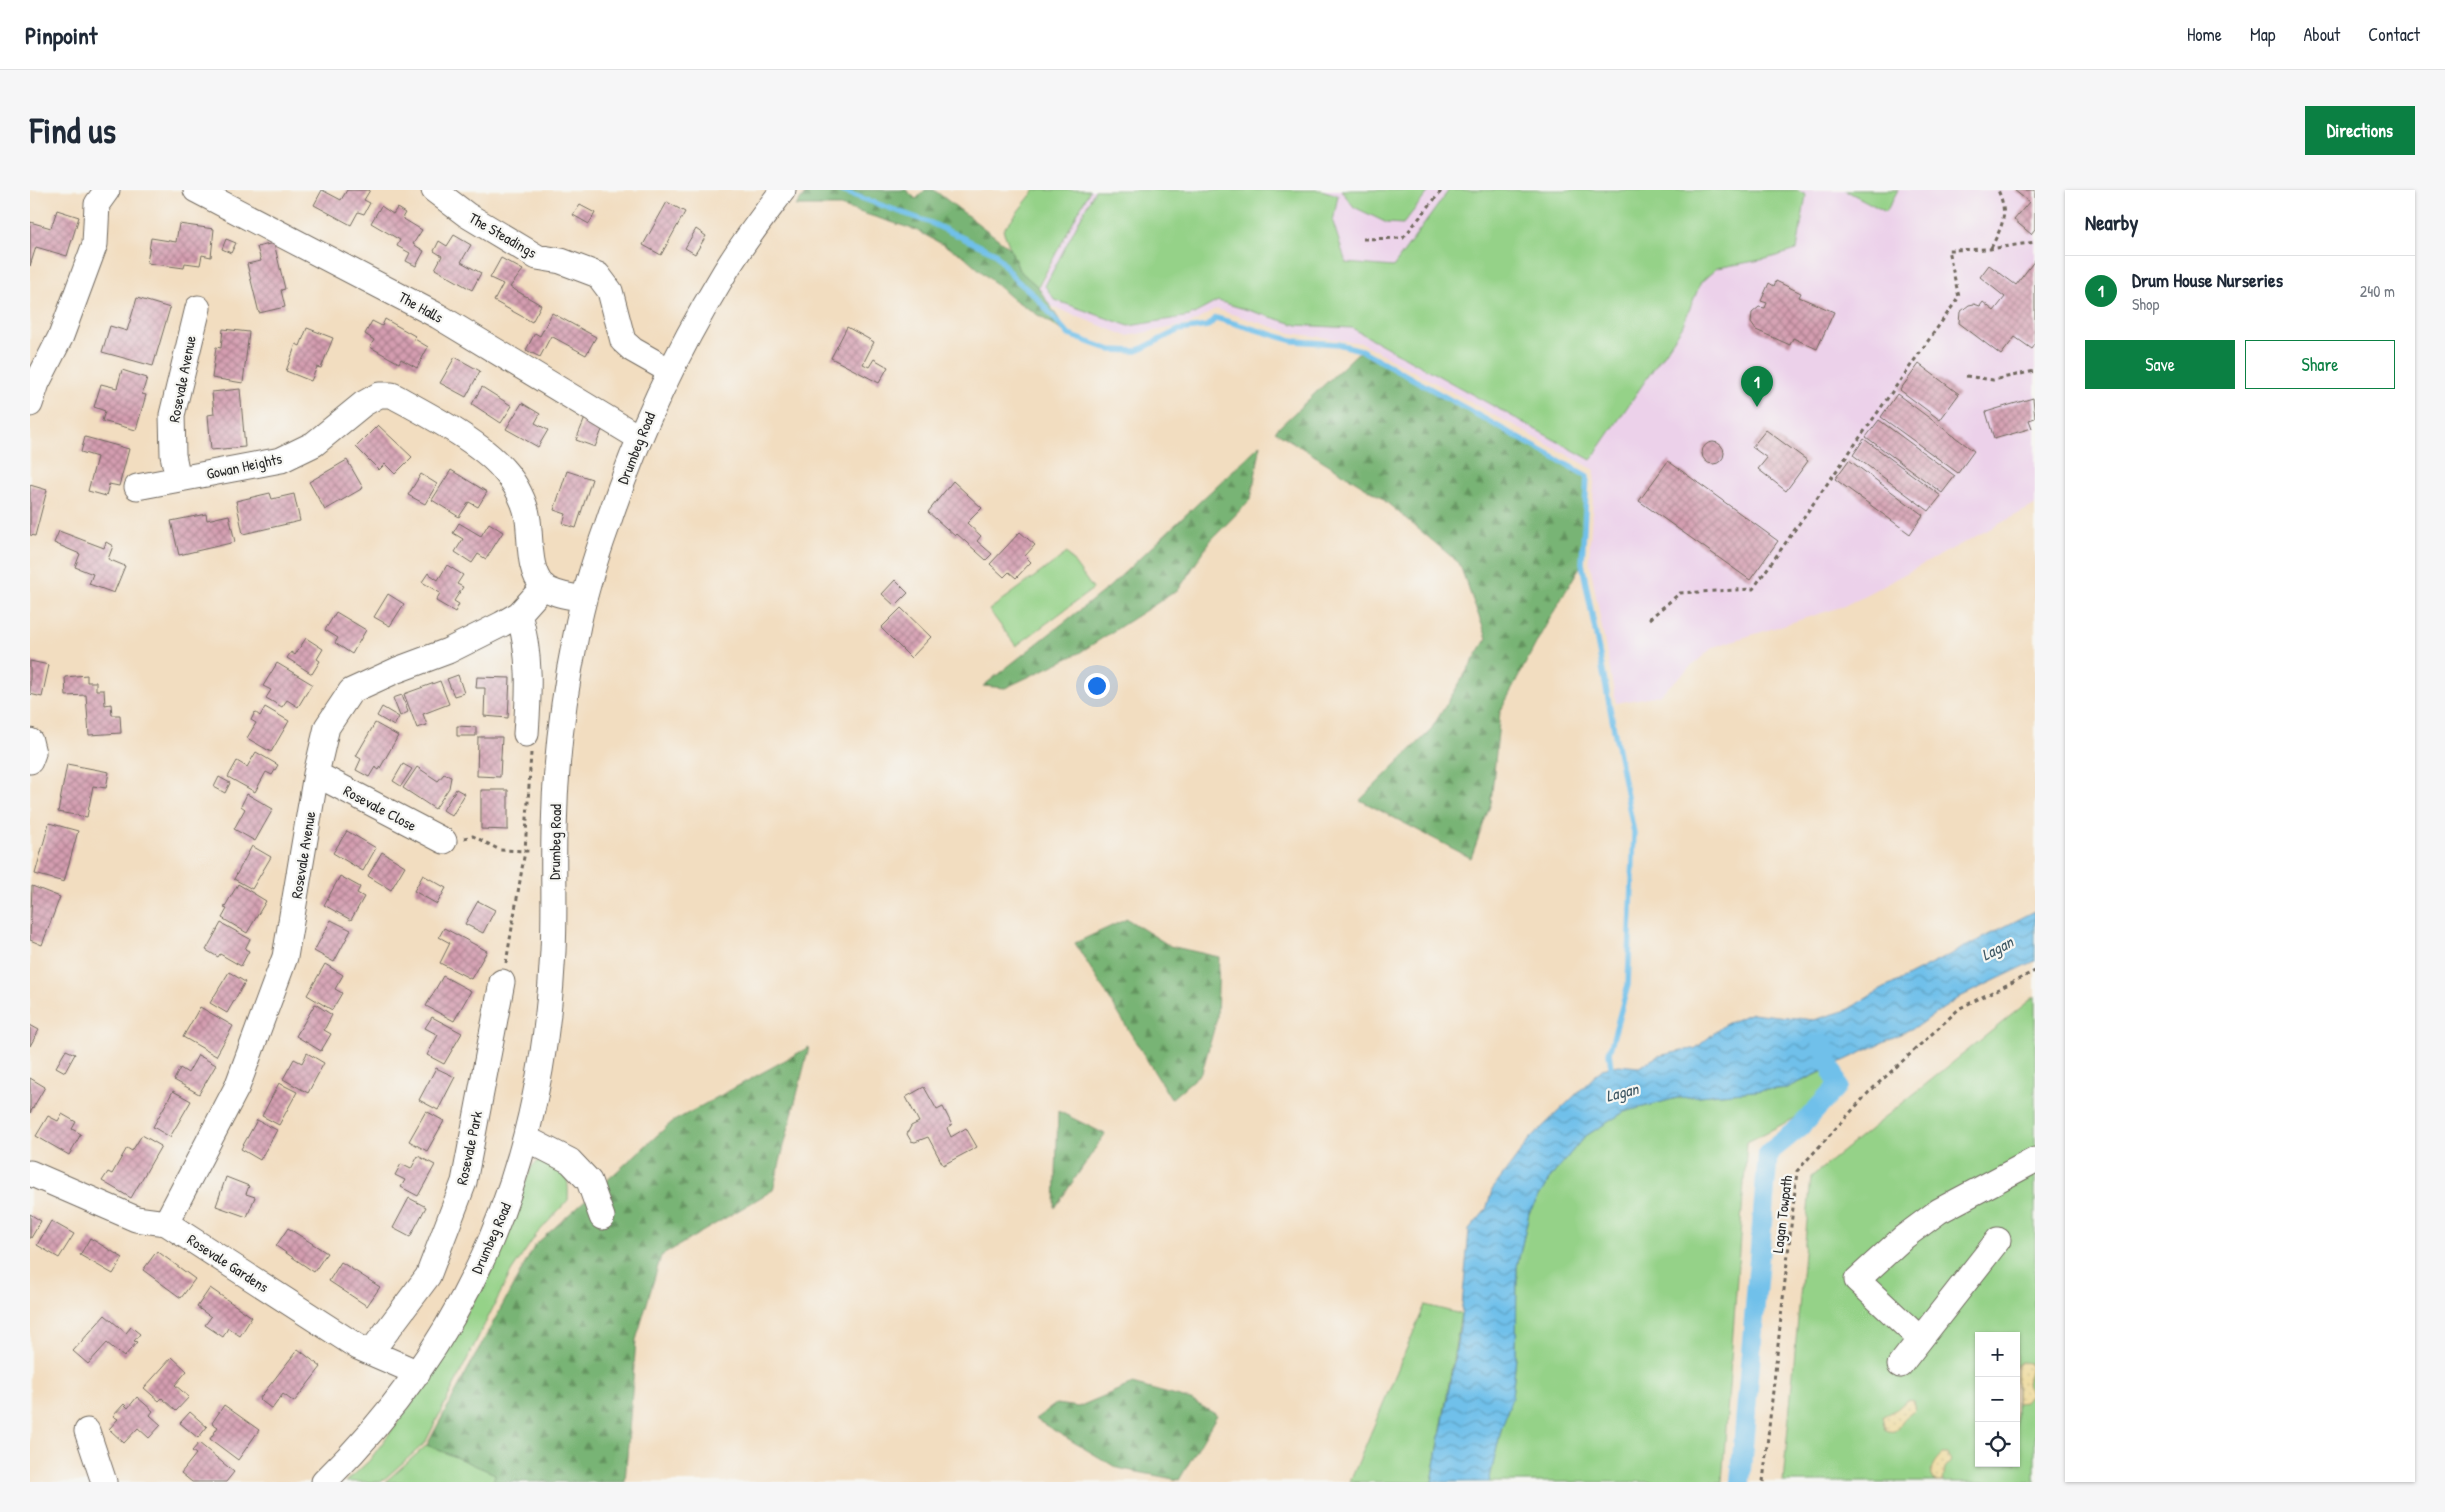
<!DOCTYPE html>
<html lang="en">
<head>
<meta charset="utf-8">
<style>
	:root { --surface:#fff; --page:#f6f6f7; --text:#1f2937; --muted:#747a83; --line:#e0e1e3; --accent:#0b8043 }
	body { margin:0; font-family:"Patrick Hand",sans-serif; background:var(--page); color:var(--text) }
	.controls { position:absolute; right:15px; bottom:15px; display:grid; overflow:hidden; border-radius:0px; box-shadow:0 1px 4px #0004 }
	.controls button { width:45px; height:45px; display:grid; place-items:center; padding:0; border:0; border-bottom:1px solid var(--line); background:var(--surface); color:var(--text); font:25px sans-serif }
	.you { position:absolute; left:1066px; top:495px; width:18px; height:18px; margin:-12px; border:4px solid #fff; border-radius:50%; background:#1a73e8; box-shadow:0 0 0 8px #1a73e833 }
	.badge { display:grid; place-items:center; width:32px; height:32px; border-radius:50%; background:var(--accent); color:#fff; font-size:16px; font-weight:700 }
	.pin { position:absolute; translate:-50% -41px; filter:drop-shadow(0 1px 2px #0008) }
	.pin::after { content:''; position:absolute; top:26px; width:18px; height:15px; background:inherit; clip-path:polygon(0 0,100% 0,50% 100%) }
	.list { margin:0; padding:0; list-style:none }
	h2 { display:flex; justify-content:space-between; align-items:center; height:65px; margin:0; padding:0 20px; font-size:21px }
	h2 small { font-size:16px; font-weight:400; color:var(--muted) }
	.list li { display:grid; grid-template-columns:32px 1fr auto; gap:15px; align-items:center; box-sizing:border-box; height:70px; padding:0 20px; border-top:1px solid var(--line) }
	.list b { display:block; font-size:19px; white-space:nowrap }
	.list p { margin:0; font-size:16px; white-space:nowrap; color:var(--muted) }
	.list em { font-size:16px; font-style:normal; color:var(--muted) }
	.actions { display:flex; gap:10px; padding:15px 20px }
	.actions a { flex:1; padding:11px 0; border:1px solid var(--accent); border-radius:0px; text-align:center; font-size:18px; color:var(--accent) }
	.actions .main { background:var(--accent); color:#fff }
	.icon { flex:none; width:28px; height:28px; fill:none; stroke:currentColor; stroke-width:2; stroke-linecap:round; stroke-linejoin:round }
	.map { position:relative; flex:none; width:2005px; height:1292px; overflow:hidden; border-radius:0px }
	header { display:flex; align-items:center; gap:30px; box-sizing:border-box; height:70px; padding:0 25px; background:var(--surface); border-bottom:1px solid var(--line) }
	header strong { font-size:24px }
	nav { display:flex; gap:28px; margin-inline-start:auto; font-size:18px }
	.intro { display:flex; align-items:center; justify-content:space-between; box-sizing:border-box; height:120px; padding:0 30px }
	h1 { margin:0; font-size:35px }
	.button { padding:12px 22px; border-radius:0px; background:var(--accent); color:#fff; font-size:18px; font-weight:700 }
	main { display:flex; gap:30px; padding:0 30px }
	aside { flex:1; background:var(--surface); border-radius:0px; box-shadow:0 1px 4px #0004 }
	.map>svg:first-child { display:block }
	.built { fill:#ecd1ea }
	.grass { fill:#95d288; stroke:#607e5a; fill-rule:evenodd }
	.forest { fill:url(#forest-firs); stroke:#527050 }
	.sand { fill:url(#sand-dots); stroke:#8c8264 }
	.water { fill:url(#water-waves); stroke:#4d768a }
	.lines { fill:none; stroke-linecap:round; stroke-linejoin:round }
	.stream { stroke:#6fc0ea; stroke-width:5.5 }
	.canal { stroke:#6fc0ea; stroke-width:20 }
	.building { fill:url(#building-cross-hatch) }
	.minor-casing { stroke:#71695f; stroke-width:27 }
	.path { stroke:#71695f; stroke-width:3; stroke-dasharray:4 4; stroke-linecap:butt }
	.minor { stroke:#fff; stroke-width:25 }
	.labels { text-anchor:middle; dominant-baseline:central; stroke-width:4.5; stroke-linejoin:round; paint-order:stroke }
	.street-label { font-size:15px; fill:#2b2b2b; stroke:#f6f6f2 }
	.water-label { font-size:16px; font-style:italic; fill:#3f5864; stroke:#f6f6f2 }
</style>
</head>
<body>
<header>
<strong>Pinpoint</strong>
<nav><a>Home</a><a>Map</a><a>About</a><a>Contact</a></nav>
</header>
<div class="intro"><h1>Find us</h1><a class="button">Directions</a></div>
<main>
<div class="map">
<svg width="2005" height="1292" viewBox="0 0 2005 1292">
	<defs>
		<pattern id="forest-firs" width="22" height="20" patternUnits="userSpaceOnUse" patternTransform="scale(1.25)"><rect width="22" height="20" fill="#78b474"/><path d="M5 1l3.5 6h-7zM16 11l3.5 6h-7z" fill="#63935f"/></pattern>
		<pattern id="sand-dots" width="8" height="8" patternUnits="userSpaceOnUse" patternTransform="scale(1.25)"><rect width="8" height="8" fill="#eeda9e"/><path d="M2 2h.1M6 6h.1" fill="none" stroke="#cb8" stroke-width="1.8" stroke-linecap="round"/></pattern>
		<pattern id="water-waves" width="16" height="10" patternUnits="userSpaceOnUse" patternTransform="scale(1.25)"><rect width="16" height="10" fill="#6fc0ea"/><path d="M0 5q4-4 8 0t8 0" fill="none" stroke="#5b9cbe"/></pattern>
		<pattern id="building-cross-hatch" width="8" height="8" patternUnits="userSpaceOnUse" patternTransform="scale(1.25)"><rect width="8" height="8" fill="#d49db0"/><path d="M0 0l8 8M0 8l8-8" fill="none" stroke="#ac808f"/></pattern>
	</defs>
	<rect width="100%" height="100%" fill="#f6f6f2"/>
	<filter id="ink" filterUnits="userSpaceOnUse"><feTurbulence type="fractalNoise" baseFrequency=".02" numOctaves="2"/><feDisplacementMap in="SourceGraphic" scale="10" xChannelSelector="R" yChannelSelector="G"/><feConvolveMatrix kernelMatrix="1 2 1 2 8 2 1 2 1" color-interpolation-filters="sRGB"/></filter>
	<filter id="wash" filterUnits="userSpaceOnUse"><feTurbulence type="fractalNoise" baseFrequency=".0096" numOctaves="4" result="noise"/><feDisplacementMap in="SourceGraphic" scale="20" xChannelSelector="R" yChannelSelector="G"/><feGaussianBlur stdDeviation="1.12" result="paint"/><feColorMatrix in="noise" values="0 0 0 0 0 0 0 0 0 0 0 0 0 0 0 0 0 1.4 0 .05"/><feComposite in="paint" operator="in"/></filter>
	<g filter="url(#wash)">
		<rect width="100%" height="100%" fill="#f2ddc0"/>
		<path class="built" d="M1060,0h251l13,17 49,17 27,-34h605v315l-191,101 -131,41 -54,48 -43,8 -27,-145 6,-88 -233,-127 -70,-10 -76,-24 -26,15 -63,12 -76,-30 -12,-19z"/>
		<path class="grass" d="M1005,0h55l-52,97 -19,-16 -16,-41z
			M1065,0h226l17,5 -5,27 13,41 47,4 56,-77h348l9,5 -9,55 -31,9 -49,9 -16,14 -19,45 -91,133 -239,-132 -55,-3 -79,-24 -28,15 -61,10 -74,-26 -10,-14z
			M1311,0h89l-27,34 -16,-1 -33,-16z
			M1815,0h53l-12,22z
			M1037,363l26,36 -77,57 -27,-36z
			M2005,806v486h-252l28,-305zM1949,1146h37v127h-37z
			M1796,880l1,14 -22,29 -58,29 -25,340h-233l12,-52 11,-33 4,-41 1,-89 12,-54 21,-35 34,-41 40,-25 53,-14 110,-10z
			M515,967c22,10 24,20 23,43l-32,35 -25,37 -86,171 -44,39h-35l23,-21 57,-77 65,-113 41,-105z
			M1395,1115l36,9 -29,168h-82z
			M397,1255l69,29 -3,8h-108z"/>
		<path class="forest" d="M778,0h98l10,9 9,-9h9l76,58 9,22 19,17 31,48 -59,-38 -46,-41 -48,-26 -76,-24h-44z
			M1331,160l226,126 -5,87 -41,71 -41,78 -9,91 -20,55 -111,-58 70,-69 57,-93 -28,-75 -80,-67 -104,-65z
			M1231,254l-10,55 -40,41 -32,49 -100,64 -74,35 -22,-2 126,-99z
			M1097,729l43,27 49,11 -2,61 -15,54 -31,27 -96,-156z
			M779,857l-36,143 -112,66 -25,84 -11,142h-132l2,-8 -68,-29 108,-200 137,-123z
			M1028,921l47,23 -50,74z
			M1102,1194l59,16 26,15 -38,65 -62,-12 -82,-49 21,-15 22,3z"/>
		<path class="sand" d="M1991,1172l8,1 2,3 -4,17 3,12 -6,7 -8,1v-37z
			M1877,1210l6,1 2,9c-3,3 -7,5 -10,8 -7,7 -7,17 -19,12l-3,-14 14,-7z
			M1912,1264h6l3,8 -6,7 -2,13h-8c-8,-11 -1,-21 7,-28z"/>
		<path class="water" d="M2005,721v50l-73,35 -45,30 -130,62 -110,10 -53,14 -40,25 -34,41 -21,35 -12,54 -1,89 -4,41 -11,33 -12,52h-57l28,-155 9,-97 17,-20 6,-20 38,-51 72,-70 17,-4 20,2 19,-11 38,-8 29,-24 27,-11 62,7 33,-10 28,-17z"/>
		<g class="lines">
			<path class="stream" d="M809,0l92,33 64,30 19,25 21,18 34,39 42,15 26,1 42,-21 29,-4 8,-8 78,23 44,3 23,6 226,126 -5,87 52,270 -6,152 -19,68 3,21"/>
			<path class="canal" d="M1710,1292l28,-329 32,-26 38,-41 -16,-44"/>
		</g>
		<g id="blocks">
			<path class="building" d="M292,0l19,10 6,-10h23l-6,10 6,3 -6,11 -6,-2 -7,13 -37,-20z
				M1984,0h21v39l-4,5 -17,-14 15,-18z
				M637,12l18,10 -24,43 -18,-10z
				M550,15l15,8 -6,11 -16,-9z
				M351,16l12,8 4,-6 8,5 -3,5 20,12 -9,14 11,7 -8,15 -10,-5 4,-8 -13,-7 3,-6 -29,-17z
				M27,20l22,7 -12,39 -31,-9 -6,19v-44l21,6z
				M149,34l35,5 -3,28 -9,-2 -2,10 -15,-2 -1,5 -37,-5 4,-25 25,4z
				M666,39l10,7 -11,18 -10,-6z
				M424,45l17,10 -10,17 20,11 -9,17 -37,-21 7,-13 -8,-5 5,-10 8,5z
				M196,49l10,4 -5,10 -9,-4z
				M244,53l11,46 -4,1 4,17 -26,6 -12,-49 14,-3 -4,-14z
				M471,68l22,12 -13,17 31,18 -9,17 -38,-21 9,-17 -13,-6z
				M2005,70v85l-3,4 -17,-12 -14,18 -42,-32 1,-11 9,-7 5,-1 6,2 3,-4 11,9 11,-14 -25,-20 9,-12 27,20z
				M1746,91l25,12 -2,4 35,15 -17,37 -24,-11 -3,7 -34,-15 -5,-7 1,-10 7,-6 6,1 2,-5 -6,-2 8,-18 5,3z
				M107,108l33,10 -17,58 -51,-14 8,-26 17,5z
				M522,123l44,24 -10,18 -35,-19 -11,21 -14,-7 9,-17 5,3z
				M355,129l30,17 -2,2 15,9 -11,21 -16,-9 -2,4 -29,-16 4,-7 -9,-6 7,-13 10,5z
				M817,137l27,15 -11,22 6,3 5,-8 14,8 -9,16 -48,-25z
				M277,138l26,10 -12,30 -4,-1 -6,14 -25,-10 10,-27 4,2z
				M193,139l26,3 -6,51 -31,-5 4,-31 5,1z
				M425,167l25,14 -14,26 -26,-14z
				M1889,174l40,30 -19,26 -40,-30z
				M92,180l25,8 -5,16 4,1 -10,35 -34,-9 3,-10 -11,-4 7,-23 16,4z
				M452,197l30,19 -11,17 -29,-19z
				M210,199l5,58 -34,3 -3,-35 6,-1 -2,-22z
				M1867,204l77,57 -16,22 -77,-56z
				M2003,208l2,20 -6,2 3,8 -38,11 -8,-27z
				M492,213l18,11 -5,9 13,7 -10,17 -32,-18z
				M555,228l19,7 -9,22 -19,-7z
				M1849,230l76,56 -13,17 -76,-56z
				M348,235l34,32 -17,17 -10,-10 -6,6 -23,-23z
				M1736,240l42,31 -22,30 -28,-22 9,-11 -15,-11z
				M55,247l44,12 -10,37 -10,-2 -3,12 -18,-5 9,-34 -16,-5z
				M1834,249l77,57 -12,15 -76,-56z
				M1672 263a11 11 0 1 1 22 0a11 11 0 1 1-22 0Z
				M317,270l16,28 -38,22 -16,-28z
				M1819,270l74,55 -13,19 -75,-55z
				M1638,271l110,80 -28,39 -111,-79z
				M421,280l36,22 -9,15 -9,-5 -10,15 -27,-17z
				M537,281l25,8 -16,49 -13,-4 3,-10 -12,-4z
				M391,284l16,10 -12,20 -17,-9z
				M923,291l29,27 -15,15 14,13 -4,5 15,13 -6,6 -29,-26 -2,2 -27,-24z
				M0,295l17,5 -12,46 -5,-1z
				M240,303l2,6 22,-5 6,27 -57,13 -7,-33z
				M176,324l1,6 22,-5 6,27 -56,13 -8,-34z
				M429,333l22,13 8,-13 14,9 -17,27 -8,-5 -6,9 -17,-11 8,-13 -10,-6z
				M29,341l45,17 2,-6 7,4 -5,13 17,7 -11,27 -25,-9 4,-10 -18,-7 5,-13 -26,-11z
				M990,342l15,13 -10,11 6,6 -15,16 -7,-6 -5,5 -14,-13z
				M417,375l16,10 -6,9 6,3 -9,14 5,3 -4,8 -19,-11 4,-8 -18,-11 6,-9 10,7z
				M865,390l13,13 -13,13 -13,-12z
				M358,404l16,10 -14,22 -16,-9z
				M871,418l30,29 -20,21 -30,-30z
				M306,422l30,18 -14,24 -17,-11 3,-5 -13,-8z
				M276,448l17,11 -6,10 3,2 -8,13 -25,-16 4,-6 4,3z
				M0,471l19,4 -7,32 -12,-3z
				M247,473l35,21 -14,23 -11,-7 -5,7 -16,-9 5,-8 -8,-4z
				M57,485v7h9v8h8l1,15 6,-1 1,11h8l1,18 -32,2 -3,-40 -20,1 -1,-19z
				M428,485l6,18 -10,3 -7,-17z
				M447,487l33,1 -2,40 -24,-2 1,-28h-9z
				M410,491l9,23 -26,10 4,11 -10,3 -13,-34z
				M372,505l6,17 -8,4 -7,-18z
				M235,517l24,14 -18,31 -24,-14 9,-15 -5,-3 4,-8 5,4z
				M352,517l17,10 -5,9 -17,-10z
				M345,533l23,13 -19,34 -4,-3 -6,10 -13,-7 5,-11 -5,-3z
				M427,536l19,1v9h-19z
				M448,547h24l-2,40 -23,-1z
				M226,562l22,13 -6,10 -6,-3 -11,20 -27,-15 9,-16 10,6z
				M37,574l42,8 -3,16 -13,-2 -6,31 -29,-5z
				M373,574l9,5 -11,17 -8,-5z
				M387,577l21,14 6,-7 7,3 -2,11 -14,21 -32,-21z
				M189,587l11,6 -5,10 -11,-6z
				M426,599l9,5 -13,22 -9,-6z
				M451,600h27v40l-27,-1z
				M217,604l26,15 -18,32 -21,-12 11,-20 -4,-3z
				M19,633l29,8 -14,51 -29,-8z
				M317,641l29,17 -13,23 -30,-18z
				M222,656l19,11 -19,32 -18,-10z
				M352,662l23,14 -14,24 -23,-14z
				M393,685l23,13 -9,16 -23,-13z
				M310,686l20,11 -3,6 7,4 -13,23 -27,-15z
				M208,694l28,17 -19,32 -25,-15 5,-9 -3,-1z
				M2,696l28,11 -18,48 -12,-5z
				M448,711l17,9 -12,23 -18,-9z
				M301,730l20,10 -17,32 -20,-11z
				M191,733l29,16 -5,10 4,2 -8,15 -21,-12 -2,3 -12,-7z
				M414,738l43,23 -16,28 -31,-16 10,-20 -11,-6z
				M295,774l18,11 -8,14 7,4 -10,17 -25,-15z
				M199,782l16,10 -18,31 -17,-10z
				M413,786l28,15 -17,30 -28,-15z
				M285,814l17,11 -8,15 7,4 -10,17 -25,-15z
				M170,817l33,19 -17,30 -33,-19z
				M402,827l30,16 -18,31 -17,-9 11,-20 -13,-7z
				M0,835l9,5 -9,16z
				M36,860l9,4 -10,18 -9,-5z
				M277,863l17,10 -16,30 -25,-14 11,-20 8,4z
				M168,865l18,10 -17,29 -25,-14 6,-12 8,5z
				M406,878l19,9 -17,33 -19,-10z
				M0,888l15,9 -15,26z
				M249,893l18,9 -18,33 -17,-9z
				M894,897l13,23 6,-3 9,18 -5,3 4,9 15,-9 11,19 -34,18 -15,-28 -13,5 -4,-1 -4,-7 4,-8 8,-4 -13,-25z
				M143,901l18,10 -21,36 -17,-10z
				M396,921l18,10 -17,30 -18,-10z
				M32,924l14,8 -4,7 9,5 -12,21 -33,-19 12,-20 10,5z
				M227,930l20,10 -17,30 -19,-11z
				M112,945l19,11 -30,52 -29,-17 6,-9 4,2 15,-26 5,3z
				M388,966l17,9 -17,31 -17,-9 4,-7 -10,-5 6,-11 10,5z
				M196,987l23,9 -3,8 9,3 -8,20 -31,-11z
				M379,1008l17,9 -16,30 -17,-9z
				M0,1024l11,7 -10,17h-1z
				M21,1031l23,13 -15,24 -22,-13z
				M258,1038l39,25 -13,19 -38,-26z
				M60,1048l33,20 -10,16 -33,-19z
				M127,1061l38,28 -14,19 -38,-28z
				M311,1072l39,25 -13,19 -38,-25z
				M180,1098l42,29 -12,19 -12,-8 -5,9 -18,-12 6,-8 -14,-10z
				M75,1125l21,18 5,-6 9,7 -6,7 3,1 -13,15 -17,-14 -19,21 -15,-13z
				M268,1159l23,18 -27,35 -11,-8 -11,15 -13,-10z
				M142,1167l15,14 -12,14 14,12 -13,14 -14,-13 -3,3 -15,-13z
				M107,1207l16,14 -3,4 11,10 -12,13 -11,-10 -14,15 -15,-14 9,-10 -5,-3 11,-12 4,4z
				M194,1215l35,25 -21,30 -28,-21 8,-12 -6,-4z
				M160,1222l17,15 -9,11 -18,-15z
				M169,1253l35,29 -8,10h-34l-11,-9 15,-19 -4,-3z"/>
		</g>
	</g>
	<g filter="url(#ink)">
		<use href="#blocks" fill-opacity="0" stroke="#71695f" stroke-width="1"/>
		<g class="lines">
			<defs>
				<path id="minor" d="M166,0l242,126 200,121
					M404,0l33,25 70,42 24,4 37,14 12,16 13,50 10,9 37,21
					M0,214l7,-21 24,-47 34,-92 2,-40 10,-14
					M148,289l-5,-24 -1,-40 26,-107
					M107,297l144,-27 33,-16 49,-40 16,-9h13c34,19 86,45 111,74 12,13 23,34 25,51 3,20 0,51 15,66 10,9 28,10 40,13
					M489,424c12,42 10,77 7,120
					M0,551l3,12 -3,8
					M286,584l128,67
					M497,949l43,22 19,20 13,36
					M0,983l106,46 30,4 192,124 60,26
					M136,1033l71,-136 48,-130 31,-183 11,-47 24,-36 46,-21 51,-19 54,-27 17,-10 25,-28
					M1890,1149l-63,-59 47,-43 35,-26 96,-51
					M341,1162l57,-76 36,-94 38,-200
					M1870,1175l98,-125
					M57,1241l17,51
					M294,1292c150,-147 219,-323 229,-531 2,-40 0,-80 1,-120 1,-66 9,-132 22,-196 7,-38 18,-73 31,-109 29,-88 67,-170 115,-249 18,-31 40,-59 61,-87"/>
			</defs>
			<use href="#minor" class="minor-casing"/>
			<path class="path" d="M1333,49l40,-1 39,-48
				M1961,58c11,-22 18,-33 7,-58
				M1936,186l27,4 42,-9
				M1619,429l31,-26 73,-4 206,-292 -11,-47 42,-1 45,-7
				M434,648l9,-2 27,14 32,1
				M476,773l19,-112 6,-98
				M1733,1292l34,-311 72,-79 91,-84 75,-37"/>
			<use href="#minor" class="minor"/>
		</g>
	</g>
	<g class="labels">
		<g class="street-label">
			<text transform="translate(473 45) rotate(30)">The Steadings</text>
			<text transform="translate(391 117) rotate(29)">The Halls</text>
			<text transform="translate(152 189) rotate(-79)">Rosevale Avenue</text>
			<text transform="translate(606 258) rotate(-68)">Drumbeg Road</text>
			<text transform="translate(214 276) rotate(-12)">Gowan Heights</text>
			<text transform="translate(350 618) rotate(28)">Rosevale Close</text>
			<text transform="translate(525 652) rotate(-89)">Drumbeg Road</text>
			<text transform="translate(273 665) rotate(-81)">Rosevale Avenue</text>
			<text transform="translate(439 958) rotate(-78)">Rosevale Park</text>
			<text transform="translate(1752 1024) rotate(-83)">Lagan Towpath</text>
			<text transform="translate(461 1048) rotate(-66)">Drumbeg Road</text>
			<text transform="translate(198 1073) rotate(33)">Rosevale Gardens</text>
		</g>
		<g class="water-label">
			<text transform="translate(1967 758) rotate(-28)">Lagan</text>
			<text transform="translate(1592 902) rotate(-14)">Lagan</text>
		</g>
	</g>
</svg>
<div class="controls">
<button>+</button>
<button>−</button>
<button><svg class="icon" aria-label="locate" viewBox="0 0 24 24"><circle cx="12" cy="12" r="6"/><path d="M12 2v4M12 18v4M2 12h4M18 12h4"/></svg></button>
</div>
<div class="you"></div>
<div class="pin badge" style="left:1727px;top:217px">1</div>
</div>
<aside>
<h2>Nearby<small></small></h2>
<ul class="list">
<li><span class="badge">1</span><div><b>Drum House Nurseries</b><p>Shop</p></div><em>240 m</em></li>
</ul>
<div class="actions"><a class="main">Save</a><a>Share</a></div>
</aside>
</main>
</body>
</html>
